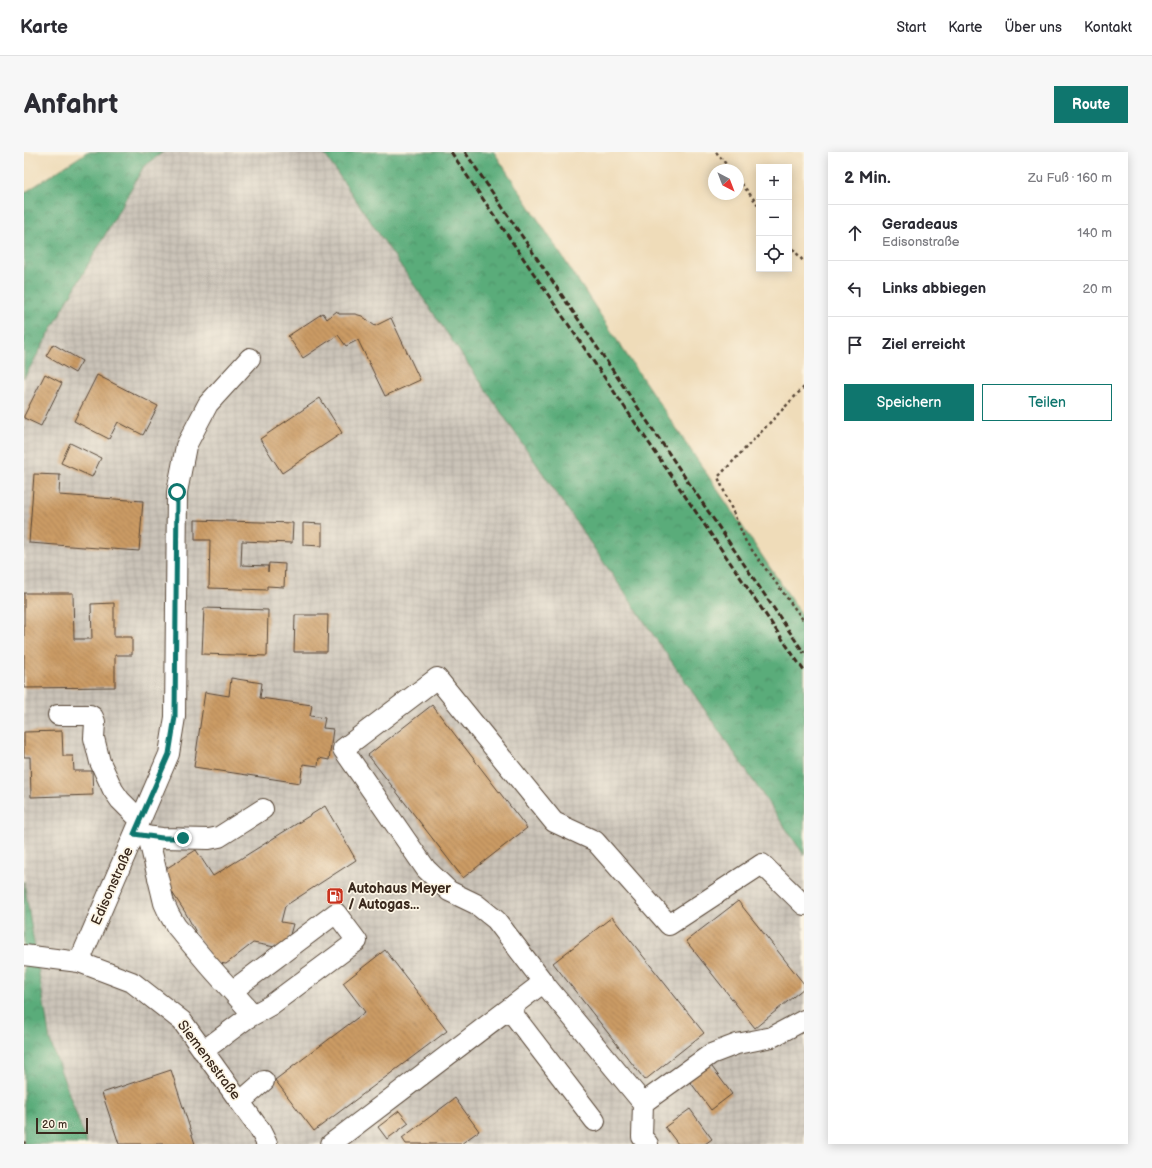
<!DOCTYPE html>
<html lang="de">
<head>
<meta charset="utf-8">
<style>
	:root { --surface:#fff; --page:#f7f7f7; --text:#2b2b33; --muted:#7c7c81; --line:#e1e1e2; --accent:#0f766e }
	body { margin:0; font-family:"Balsamiq Sans",sans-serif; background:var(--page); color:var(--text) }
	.controls { position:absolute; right:12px; top:12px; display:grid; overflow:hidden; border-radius:0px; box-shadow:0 2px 10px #0003 }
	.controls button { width:36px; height:36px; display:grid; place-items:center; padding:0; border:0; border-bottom:1px solid var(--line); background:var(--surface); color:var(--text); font:20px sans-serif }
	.compass { position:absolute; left:684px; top:12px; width:36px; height:36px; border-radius:50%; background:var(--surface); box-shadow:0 2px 10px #0003; rotate:138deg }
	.scale { position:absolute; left:12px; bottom:10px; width:52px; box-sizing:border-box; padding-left:4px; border:2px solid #3b2a1e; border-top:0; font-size:11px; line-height:14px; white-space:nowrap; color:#3b2a1e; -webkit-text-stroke:3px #fcf5e5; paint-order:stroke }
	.stop { position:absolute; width:12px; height:12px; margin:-9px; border:3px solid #0f766e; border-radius:50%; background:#fff }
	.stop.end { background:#0f766e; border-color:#fff; box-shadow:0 1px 4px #0008 }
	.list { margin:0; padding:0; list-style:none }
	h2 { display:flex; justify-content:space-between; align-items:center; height:52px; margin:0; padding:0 16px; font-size:17px }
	h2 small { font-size:13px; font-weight:400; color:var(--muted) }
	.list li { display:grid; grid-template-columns:26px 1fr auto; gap:12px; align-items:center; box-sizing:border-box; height:56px; padding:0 16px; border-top:1px solid var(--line) }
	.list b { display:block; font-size:15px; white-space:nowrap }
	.list p { margin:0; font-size:13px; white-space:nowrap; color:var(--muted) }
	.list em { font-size:13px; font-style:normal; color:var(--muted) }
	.actions { display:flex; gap:8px; padding:12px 16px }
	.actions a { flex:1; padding:9px 0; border:1px solid var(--accent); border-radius:0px; text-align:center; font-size:14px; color:var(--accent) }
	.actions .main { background:var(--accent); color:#fff }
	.icon { flex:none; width:22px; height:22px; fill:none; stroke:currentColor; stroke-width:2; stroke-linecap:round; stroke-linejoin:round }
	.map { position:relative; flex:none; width:780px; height:992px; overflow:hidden; border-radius:0px }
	header { display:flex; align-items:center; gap:24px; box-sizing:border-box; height:56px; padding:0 20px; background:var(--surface); border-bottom:1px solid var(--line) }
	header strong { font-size:19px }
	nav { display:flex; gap:22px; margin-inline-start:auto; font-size:14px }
	.intro { display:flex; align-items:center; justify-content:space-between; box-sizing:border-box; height:96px; padding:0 24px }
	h1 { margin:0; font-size:28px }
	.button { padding:10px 18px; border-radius:0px; background:var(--accent); color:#fff; font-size:14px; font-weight:700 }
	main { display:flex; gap:24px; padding:0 24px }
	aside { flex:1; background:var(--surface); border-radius:0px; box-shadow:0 2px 10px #0003 }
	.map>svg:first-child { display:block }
	.industrial { fill:url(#industrial-grid) }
	.forest { fill:url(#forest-crowns); stroke:#4a6b4c }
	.building { fill:url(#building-back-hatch) }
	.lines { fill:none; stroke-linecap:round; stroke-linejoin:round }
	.minor-casing { stroke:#564535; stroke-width:22 }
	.path { stroke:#564535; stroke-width:2.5; stroke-dasharray:3 3; stroke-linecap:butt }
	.minor { stroke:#fff; stroke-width:20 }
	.rail { stroke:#3b2a1e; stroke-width:3; stroke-dasharray:6 3; stroke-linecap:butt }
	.route { stroke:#0f766e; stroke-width:5 }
	.labels { text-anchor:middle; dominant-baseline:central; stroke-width:3.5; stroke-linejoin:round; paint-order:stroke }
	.street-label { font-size:14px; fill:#3b2a1e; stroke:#fcf5e5 }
	.poi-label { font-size:14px; font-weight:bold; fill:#3b2a1e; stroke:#fcf5e5; text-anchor:start }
</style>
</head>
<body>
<header>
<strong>Karte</strong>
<nav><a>Start</a><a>Karte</a><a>Über uns</a><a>Kontakt</a></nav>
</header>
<div class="intro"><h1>Anfahrt</h1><a class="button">Route</a></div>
<main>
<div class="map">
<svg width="780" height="992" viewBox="0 0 780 992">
	<defs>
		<pattern id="industrial-grid" width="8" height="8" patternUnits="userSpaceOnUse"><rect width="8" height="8" fill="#cac3b8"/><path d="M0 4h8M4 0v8" fill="none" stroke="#aea89e"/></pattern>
		<pattern id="forest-crowns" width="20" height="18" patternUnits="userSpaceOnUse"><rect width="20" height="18" fill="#5aac7a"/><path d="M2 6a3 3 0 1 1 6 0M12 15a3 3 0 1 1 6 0" fill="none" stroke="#4c8c63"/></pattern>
		<pattern id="building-back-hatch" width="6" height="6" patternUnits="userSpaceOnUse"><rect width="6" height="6" fill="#cb9b65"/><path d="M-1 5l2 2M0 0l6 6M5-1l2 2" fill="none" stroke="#a67f53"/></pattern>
	</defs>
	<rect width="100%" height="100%" fill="#fcf5e5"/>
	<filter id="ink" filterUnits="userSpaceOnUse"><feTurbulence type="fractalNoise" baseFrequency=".025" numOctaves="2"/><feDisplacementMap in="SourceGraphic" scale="8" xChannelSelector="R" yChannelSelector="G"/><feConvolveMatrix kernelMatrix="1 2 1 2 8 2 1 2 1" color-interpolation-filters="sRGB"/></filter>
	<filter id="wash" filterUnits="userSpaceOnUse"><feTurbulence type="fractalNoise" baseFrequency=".012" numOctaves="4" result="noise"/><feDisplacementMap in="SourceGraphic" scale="16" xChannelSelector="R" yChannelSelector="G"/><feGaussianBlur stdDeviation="0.9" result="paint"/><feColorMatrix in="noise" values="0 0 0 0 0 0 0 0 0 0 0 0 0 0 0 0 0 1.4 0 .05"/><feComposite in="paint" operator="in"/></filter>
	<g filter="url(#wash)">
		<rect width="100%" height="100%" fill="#efdcb9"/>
		<path class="industrial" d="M139,0h160l481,703v289h-717l-37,-103 -26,-160v-503l120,-212z"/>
		<path class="forest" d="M63,0h76l-19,14 -120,212v-185z
			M299,0h171l132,202 178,264v237z
			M0,729l26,160 37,103h-63z"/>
		<g id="blocks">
			<path class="building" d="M313,159l2,3h16l7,2 13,10 16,-8 29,62 -35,16 -27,-56 -12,6 -8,-11 -35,23 -15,-22 35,-23 4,6z
				M29,192l29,17 -7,12 -29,-17z
				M21,222l17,9 -21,43 -17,-8v-2z
				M73,223l61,31 -15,29 -25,-13 -9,17 -35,-18z
				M296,246l22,35 -60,40 -22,-34z
				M46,291l31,15 -9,19 -31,-14z
				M10,322l26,1 -1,20 84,6 -4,50 -110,-8z
				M171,368l98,3 -1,20 -50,-2 -1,24 27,1v6l1,-9 16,1 -1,23 -17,-1v4l-58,-2 1,-48h-15z
				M279,371l19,1v22l-19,-1z
				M0,441h49l1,46h18l-1,-35 23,-1v34h18v18h-17v32l-91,1z
				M180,456l64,2 -1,46 -65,-2z
				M271,463h33l-1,37h-33z
				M207,526l31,5 -2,15 52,7 -2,11 15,2 -2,10 10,1 -4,31 -10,-2 -1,8 -15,-2 -3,19 -106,-16 11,-75 24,4z
				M408,553l95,123 -64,50 -95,-123z
				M38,579l1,25h10l1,15h18l1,24 -62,2 -1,-40h-6v-25z
				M301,654l31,54 -71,46 -4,16 12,2 -7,25 -33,-6 -27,21 -14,-2 -27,-50 -21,-32 3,-12 29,-18 17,26z
				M714,749l66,83v4l-49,40 -69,-87z
				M588,765l92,116 -59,47 -92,-117z
				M361,798l62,81 -133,100 -39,-51 90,-68 -22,-29z
				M685,911l23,31 -21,16 -23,-31z
				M147,918l24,74h-76l-17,-51z
				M431,946l24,33 -18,13h-55l-4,-6z
				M666,957l22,30 -7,5h-27l-13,-17z
				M375,959l10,12 -22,16 -9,-12z"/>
		</g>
	</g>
	<g filter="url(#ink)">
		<use href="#blocks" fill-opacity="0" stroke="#564535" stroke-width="1"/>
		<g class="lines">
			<defs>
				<path id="minor" d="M34,563h32l3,2 2,5 -1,16 6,24 13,28 7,10 20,20
					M112,683l26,3 47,1 10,-2 44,-28
					M124,684l16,67 5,11 7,12 31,37 41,46v8l-2,2 -43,32
					M0,803l55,7 53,20 50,39 78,109 7,14
					M55,810l90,-208 6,-37 2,-225 9,-46 22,-42 42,-46
					M208,839l104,-78 21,28 -86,64 -25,14
					M485,857l86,112
					M216,950l24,-21
					M619,951l68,-49 26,-10 35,-7 32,-17
					M307,992l213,-162
					M624,992l-6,-7 1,-34 -96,-116 -51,-67 -20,-16 -27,-13 -23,-22 -83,-120 94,-71 117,144 41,19 74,84 93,-61 42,41"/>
			</defs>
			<use href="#minor" class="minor-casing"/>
			<path class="path" d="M692,0l15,18
				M714,27l21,27
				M765,92l15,18
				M780,235l-86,90 28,65 58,79
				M0,989l1,3"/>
			<use href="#minor" class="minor"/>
			<path class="rail" d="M427,0l353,519
				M441,0l339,501"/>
		</g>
	</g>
	<g class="lines" filter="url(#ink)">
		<path class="route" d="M153,340l-2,225 -6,37 -35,80 28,4h21"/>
	</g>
	<defs>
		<symbol id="fuel-square" viewBox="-11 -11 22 22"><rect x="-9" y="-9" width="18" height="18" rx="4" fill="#c8321e" stroke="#fcf5e5"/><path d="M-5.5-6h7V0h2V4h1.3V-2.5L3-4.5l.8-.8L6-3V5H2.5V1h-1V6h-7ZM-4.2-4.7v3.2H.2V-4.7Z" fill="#fff"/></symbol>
	</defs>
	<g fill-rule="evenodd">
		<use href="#fuel-square" x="301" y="734" width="20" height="20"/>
	</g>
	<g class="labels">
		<g class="street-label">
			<text transform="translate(88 734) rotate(-66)">Edisonstraße</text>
			<text transform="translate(185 908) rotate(53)">Siemensstraße</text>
		</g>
		<g class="poi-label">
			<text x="324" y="736">Autohaus Meyer<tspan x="324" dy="16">/ Autogas...</tspan></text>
		</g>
	</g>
</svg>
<div class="controls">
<button>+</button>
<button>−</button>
<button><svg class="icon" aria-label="locate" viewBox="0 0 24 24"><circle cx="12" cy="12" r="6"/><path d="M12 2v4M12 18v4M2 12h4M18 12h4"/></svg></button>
</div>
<svg class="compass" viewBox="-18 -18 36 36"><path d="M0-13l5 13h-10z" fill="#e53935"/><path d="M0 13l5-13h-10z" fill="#7c7c81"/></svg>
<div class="scale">20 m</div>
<div class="stop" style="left:153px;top:340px"></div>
<div class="stop end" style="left:159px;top:686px"></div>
</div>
<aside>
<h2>2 Min.<small>Zu Fuß · 160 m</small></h2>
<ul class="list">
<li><svg class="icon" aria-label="ahead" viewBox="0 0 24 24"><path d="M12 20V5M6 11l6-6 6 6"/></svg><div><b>Geradeaus</b><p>Edisonstraße</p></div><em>140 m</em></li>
<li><svg class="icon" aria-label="left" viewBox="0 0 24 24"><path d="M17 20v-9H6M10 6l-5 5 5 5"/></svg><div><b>Links abbiegen</b></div><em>20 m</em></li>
<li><svg class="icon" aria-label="arrive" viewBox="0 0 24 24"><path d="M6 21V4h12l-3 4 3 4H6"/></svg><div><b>Ziel erreicht</b></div></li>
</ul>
<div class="actions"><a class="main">Speichern</a><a>Teilen</a></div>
</aside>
</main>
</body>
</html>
